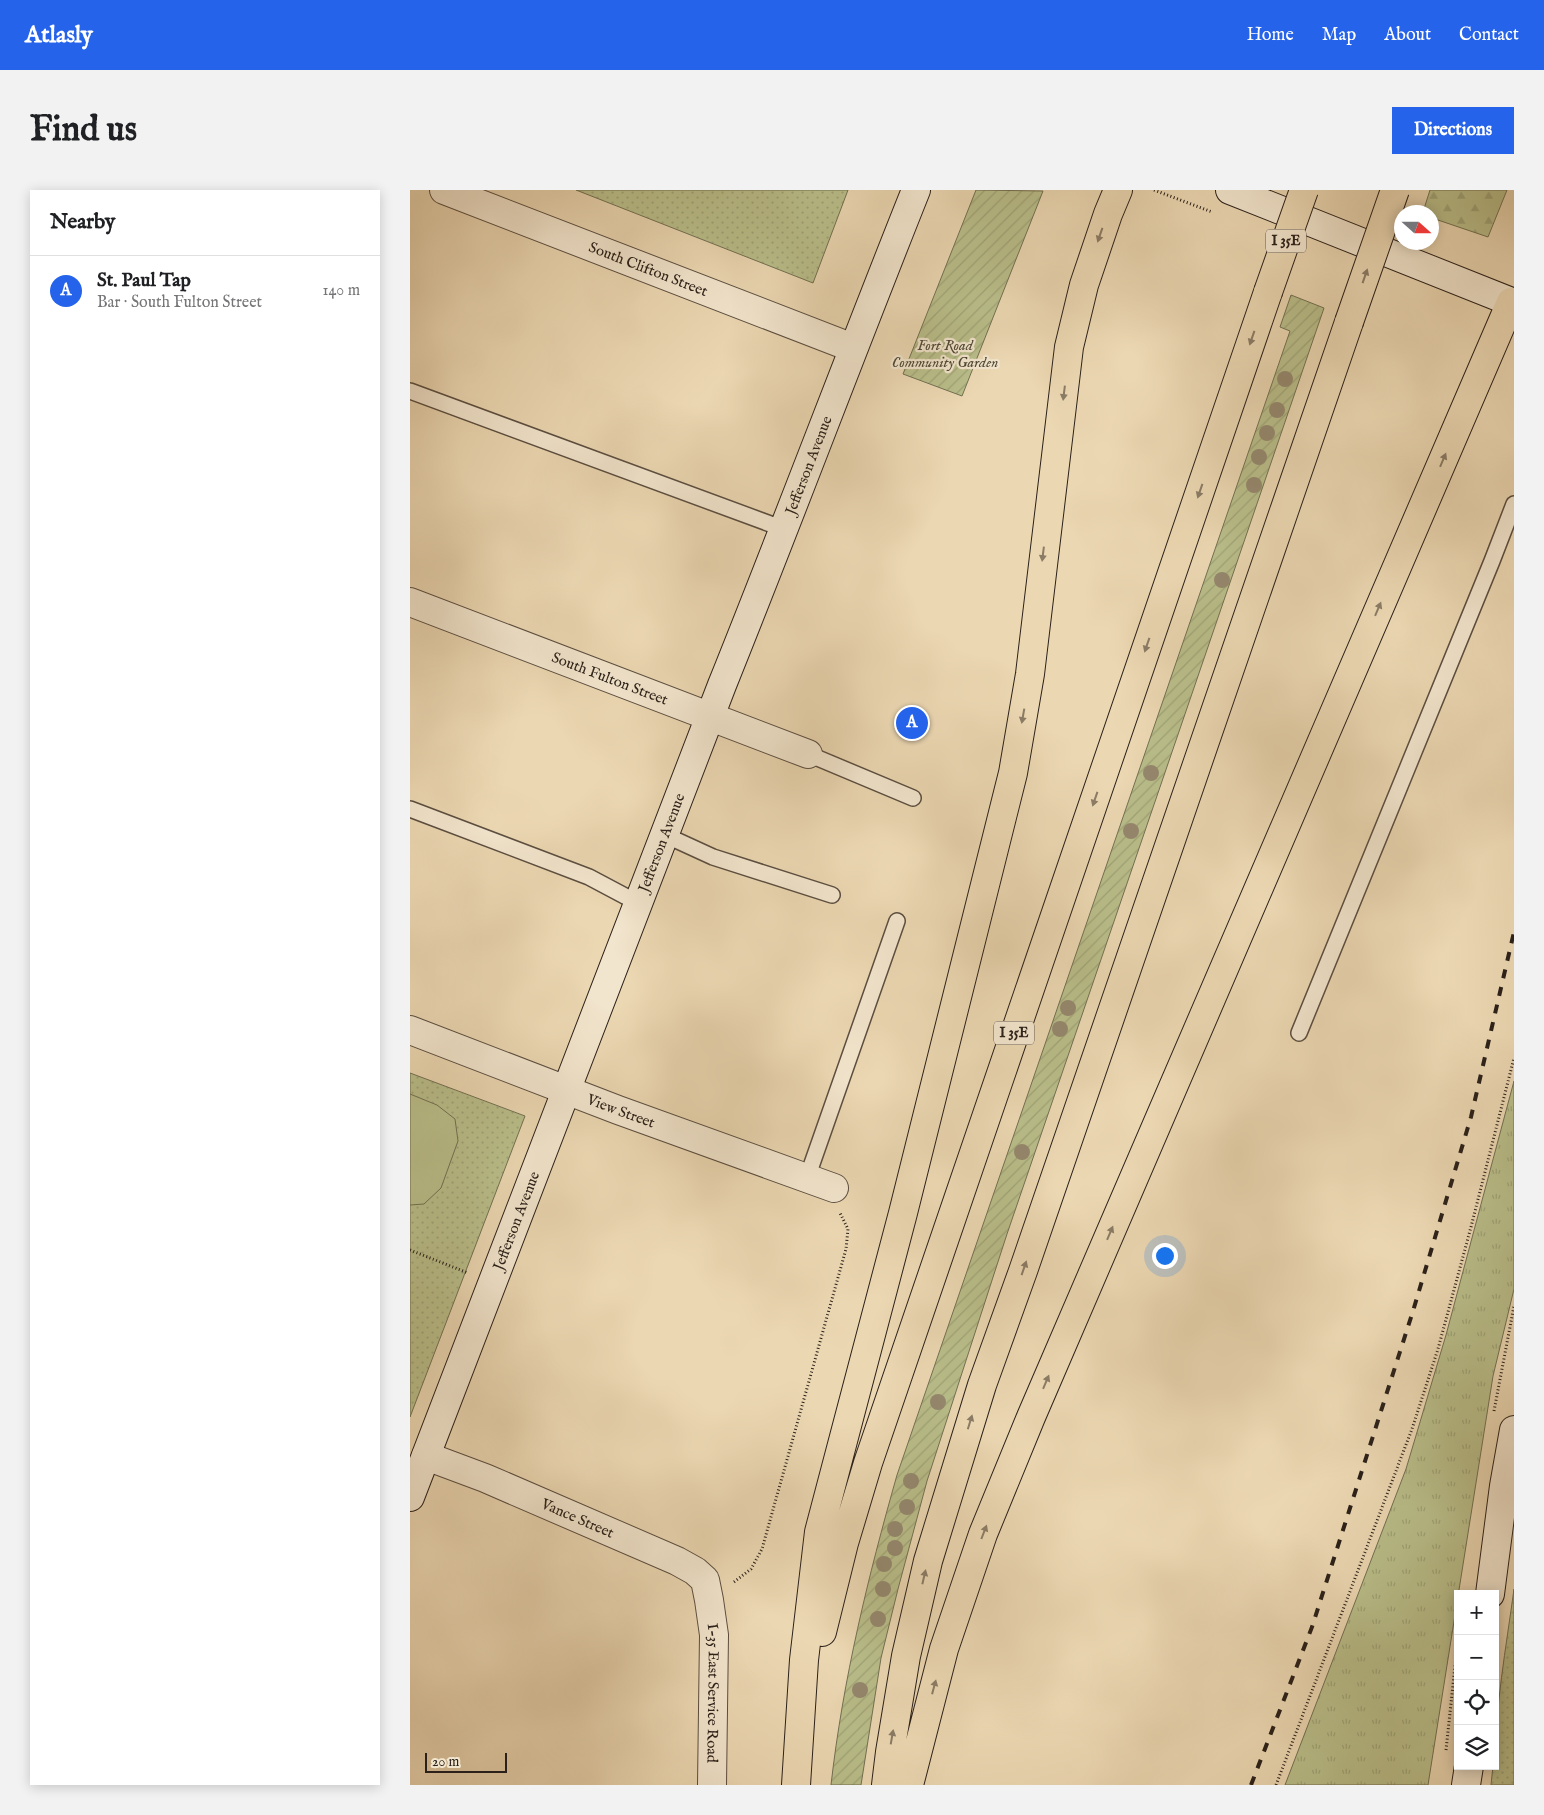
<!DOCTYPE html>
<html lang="en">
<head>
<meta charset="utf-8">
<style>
	:root { --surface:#fff; --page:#f2f2f2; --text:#202124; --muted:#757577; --line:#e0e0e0; --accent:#2563eb }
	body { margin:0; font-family:"IM FELL English",serif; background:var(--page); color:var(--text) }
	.controls { position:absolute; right:15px; bottom:15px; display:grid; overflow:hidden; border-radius:0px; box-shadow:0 2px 12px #0003 }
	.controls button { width:45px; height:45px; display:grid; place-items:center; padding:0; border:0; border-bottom:1px solid var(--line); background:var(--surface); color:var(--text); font:25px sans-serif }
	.compass { position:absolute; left:984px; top:15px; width:45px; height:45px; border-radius:50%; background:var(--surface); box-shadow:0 2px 12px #0003; rotate:111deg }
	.scale { position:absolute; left:15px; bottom:12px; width:82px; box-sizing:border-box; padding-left:5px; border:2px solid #2b211a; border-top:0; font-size:14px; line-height:18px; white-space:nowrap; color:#2b211a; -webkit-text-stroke:4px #f2e5cd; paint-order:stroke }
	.you { position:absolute; left:754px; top:1065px; width:18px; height:18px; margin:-12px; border:4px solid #fff; border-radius:50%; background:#1a73e8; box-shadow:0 0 0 8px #1a73e833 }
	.badge { display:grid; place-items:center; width:32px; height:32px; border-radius:50%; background:var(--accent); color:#fff; font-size:16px; font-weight:700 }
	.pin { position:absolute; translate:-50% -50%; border:2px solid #fff; box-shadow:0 1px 5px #0006 }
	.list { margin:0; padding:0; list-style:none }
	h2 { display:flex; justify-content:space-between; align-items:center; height:65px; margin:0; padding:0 20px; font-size:21px }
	h2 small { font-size:16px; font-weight:400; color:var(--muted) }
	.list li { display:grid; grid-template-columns:32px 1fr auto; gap:15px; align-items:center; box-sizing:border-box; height:70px; padding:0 20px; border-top:1px solid var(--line) }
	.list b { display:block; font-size:19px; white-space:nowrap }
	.list p { margin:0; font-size:16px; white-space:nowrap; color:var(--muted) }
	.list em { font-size:16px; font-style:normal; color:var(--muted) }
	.icon { flex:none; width:28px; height:28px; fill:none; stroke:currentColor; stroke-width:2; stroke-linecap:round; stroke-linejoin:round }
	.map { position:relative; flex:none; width:1104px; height:1595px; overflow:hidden; border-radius:0px }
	header { display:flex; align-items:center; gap:30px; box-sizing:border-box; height:70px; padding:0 25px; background:var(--accent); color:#fff }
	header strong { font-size:24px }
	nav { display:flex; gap:28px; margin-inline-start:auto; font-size:18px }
	.intro { display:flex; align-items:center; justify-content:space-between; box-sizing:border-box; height:120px; padding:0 30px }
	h1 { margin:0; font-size:35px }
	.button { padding:12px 22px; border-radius:0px; background:var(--accent); color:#fff; font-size:18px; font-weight:700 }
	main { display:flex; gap:30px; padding:0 30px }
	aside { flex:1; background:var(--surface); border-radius:0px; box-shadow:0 2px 12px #0003 }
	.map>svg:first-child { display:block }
	.grass { fill:url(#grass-tufts); stroke:#727052 }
	.forest { fill:url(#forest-firs); stroke:#727052 }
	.park { fill:url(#park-dots); stroke:#727052 }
	.garden { fill:url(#garden-furrows); stroke:#727052 }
	.pitch { fill:#b9be8a; stroke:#727052 }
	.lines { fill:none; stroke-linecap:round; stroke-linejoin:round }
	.lane-casing { stroke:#5b4e40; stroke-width:18 }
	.street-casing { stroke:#5b4e40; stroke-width:30 }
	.secondary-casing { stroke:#2b211a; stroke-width:30 }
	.highway-casing { stroke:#2b211a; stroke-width:30 }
	.path { stroke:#2b211a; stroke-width:3; stroke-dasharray:1 2.5; stroke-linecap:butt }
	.lane { stroke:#f2e5cd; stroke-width:15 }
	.street { stroke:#f2e5cd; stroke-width:28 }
	.secondary { stroke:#f2e5cd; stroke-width:28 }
	.highway { stroke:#ebd7b2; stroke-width:28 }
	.rail { stroke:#2b211a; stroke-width:4; stroke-dasharray:9 9; stroke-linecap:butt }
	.highway-bridge-casing { stroke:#2b211a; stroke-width:30; stroke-linecap:butt }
	.highway-bridge { stroke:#ebd7b2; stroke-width:28 }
	.tree { fill:#95886e }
	.oneway { fill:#8b7c66 }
	.labels { text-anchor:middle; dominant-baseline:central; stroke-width:4.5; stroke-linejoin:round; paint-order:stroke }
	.shield { fill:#f2e5cd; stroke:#675c50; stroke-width:1 }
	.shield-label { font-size:14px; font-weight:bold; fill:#2b211a }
	.street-label { font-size:15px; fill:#2b211a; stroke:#f2e5cd }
	.park-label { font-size:15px; font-style:italic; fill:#4e4836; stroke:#f2e5cd }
</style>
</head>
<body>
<header>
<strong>Atlasly</strong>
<nav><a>Home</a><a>Map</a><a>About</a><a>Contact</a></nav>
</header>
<div class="intro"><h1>Find us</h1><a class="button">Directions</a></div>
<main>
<aside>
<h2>Nearby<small></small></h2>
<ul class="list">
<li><span class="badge">A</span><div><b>St. Paul Tap</b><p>Bar · South Fulton Street</p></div><em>140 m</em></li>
</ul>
</aside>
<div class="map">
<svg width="1104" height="1595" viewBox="0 0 1104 1595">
	<defs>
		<pattern id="grass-tufts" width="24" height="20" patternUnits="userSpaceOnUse" patternTransform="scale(1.25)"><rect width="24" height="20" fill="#b9be8a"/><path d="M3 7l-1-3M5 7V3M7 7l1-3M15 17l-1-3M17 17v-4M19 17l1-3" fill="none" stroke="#9fa376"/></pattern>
		<pattern id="forest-firs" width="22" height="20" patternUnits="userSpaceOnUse" patternTransform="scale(1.25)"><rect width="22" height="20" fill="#b9be8a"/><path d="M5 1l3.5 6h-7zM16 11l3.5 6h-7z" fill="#9fa376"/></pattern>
		<pattern id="park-dots" width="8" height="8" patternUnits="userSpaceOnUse" patternTransform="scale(1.25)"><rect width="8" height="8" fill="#b9be8a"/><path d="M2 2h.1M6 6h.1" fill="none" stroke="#9fa376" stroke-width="1.8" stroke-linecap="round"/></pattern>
		<pattern id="garden-furrows" width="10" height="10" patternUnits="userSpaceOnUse" patternTransform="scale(1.25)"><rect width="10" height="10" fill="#b9be8a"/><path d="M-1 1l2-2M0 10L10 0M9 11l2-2" fill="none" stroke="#9fa376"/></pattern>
	</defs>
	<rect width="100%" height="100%" fill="#ebd7b2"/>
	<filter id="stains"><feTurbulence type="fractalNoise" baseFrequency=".004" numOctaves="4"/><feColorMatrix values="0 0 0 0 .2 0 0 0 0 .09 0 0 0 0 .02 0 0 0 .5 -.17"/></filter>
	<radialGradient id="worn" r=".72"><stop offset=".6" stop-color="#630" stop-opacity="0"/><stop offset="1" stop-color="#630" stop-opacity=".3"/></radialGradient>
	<path class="grass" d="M1104,891v208l-21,87 -65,409h-143l121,-316 40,-134z"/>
	<path class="forest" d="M1020,0h77l-19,47 -56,-19v-6h-9z"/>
	<path class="park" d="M166,0h272l-35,93z
		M0,883l115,43 -115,301z
		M1104,1399v196h-23l2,-19h2c0,-59 11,-118 19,-177z"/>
	<path class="garden" d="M566,0l67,1 -81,205 -59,-22z
		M881,105l33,13 -317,926 -80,247 -29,108 -17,69 -20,127h-30c12,-106 37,-208 66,-310l393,-1144 -10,-4z"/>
	<path class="pitch" d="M0,904l27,11 18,14 3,22 -17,47 -17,16 -14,1z"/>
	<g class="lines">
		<defs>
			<path id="lane" d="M0,201l374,138
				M398,564l105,44
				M0,619l179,68 49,26
				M255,645l48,22 119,38
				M889,843l193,-472 22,-57
				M397,988l90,-257"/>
			<g id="street">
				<path id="s1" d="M34,0l409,158"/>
				<path id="s2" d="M0,412l398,152"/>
				<path id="s3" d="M0,840l208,80 216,78"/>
				<path id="s4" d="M16,1266l59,22 192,83 18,10 10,9 4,20 5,35 -2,150"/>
			</g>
			<g id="secondary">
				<path d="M820,0l284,113"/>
				<path id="s5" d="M0,1307l312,-812c66,-164 128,-330 194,-495"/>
				<path d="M1080,1404l14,-108 10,-56"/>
				<path d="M1056,1595l3,-19"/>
			</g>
			<path id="highway" d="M412,1442l22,-89 24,-80 400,-1171
				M386,1595l8,-125 15,-128 84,-319 110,-440 17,-99 39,-327 15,-62 24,-71 10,-24
				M476,1595l4,-33 16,-96 22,-95 54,-176 41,-114 326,-949
				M499,1595l35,-136 39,-115 48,-117 480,-1115"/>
		</defs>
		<use href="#lane" class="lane-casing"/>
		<use href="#street" class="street-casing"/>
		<use href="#secondary" class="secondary-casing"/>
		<use href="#highway" class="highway-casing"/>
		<path class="path" d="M744,0l58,22
			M0,1060l58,23
			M1084,1221l20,-105
			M324,1392l17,-13 11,-20 84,-300 2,-20 -8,-16
			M1036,1560l12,-112
			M866,1595l136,-356 26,-80 33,-122 43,-169"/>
		<use href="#lane" class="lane"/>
		<use href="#street" class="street"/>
		<use href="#secondary" class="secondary"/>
		<use href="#highway" class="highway"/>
		<path class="rail" d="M841,1595l61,-158 101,-316 58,-194 43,-185"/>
		<defs>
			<path id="highway-bridge" d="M858,102l36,-102
				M939,132l46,-132"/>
		</defs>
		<use href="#highway-bridge" class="highway-bridge-casing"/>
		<use href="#highway-bridge" class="highway-bridge"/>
	</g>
	<g class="tree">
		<circle cx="875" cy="189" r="8"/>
		<circle cx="867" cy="220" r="8"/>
		<circle cx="857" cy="243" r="8"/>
		<circle cx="849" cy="267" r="8"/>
		<circle cx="844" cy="295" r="8"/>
		<circle cx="812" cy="390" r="8"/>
		<circle cx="741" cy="583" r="8"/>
		<circle cx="721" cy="641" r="8"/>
		<circle cx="658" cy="818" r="8"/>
		<circle cx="650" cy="839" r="8"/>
		<circle cx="612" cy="962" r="8"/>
		<circle cx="528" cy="1212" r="8"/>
		<circle cx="501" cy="1291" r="8"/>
		<circle cx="497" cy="1317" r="8"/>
		<circle cx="485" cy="1339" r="8"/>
		<circle cx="485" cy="1358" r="8"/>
		<circle cx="474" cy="1374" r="8"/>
		<circle cx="473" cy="1399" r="8"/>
		<circle cx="468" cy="1429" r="8"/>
		<circle cx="450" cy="1500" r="8"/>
	</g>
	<defs><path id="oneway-solid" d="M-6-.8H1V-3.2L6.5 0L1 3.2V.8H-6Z" transform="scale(1.25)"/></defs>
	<g class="oneway">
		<use href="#oneway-solid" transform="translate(690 45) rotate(109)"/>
		<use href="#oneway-solid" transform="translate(955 86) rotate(-71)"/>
		<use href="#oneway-solid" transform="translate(842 148) rotate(109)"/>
		<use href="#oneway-solid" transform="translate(654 203) rotate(97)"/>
		<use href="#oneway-solid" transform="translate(1033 270) rotate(-67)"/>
		<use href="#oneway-solid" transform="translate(790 301) rotate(109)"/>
		<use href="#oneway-solid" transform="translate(633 364) rotate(97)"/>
		<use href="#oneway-solid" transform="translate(968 419) rotate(-67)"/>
		<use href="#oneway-solid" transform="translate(737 455) rotate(109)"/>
		<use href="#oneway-solid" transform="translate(613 526) rotate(100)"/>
		<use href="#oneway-solid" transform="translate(685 609) rotate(109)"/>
		<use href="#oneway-solid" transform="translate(700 1043) rotate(-67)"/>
		<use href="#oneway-solid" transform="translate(614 1078) rotate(-71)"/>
		<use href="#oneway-solid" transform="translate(636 1192) rotate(-67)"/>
		<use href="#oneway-solid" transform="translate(560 1232) rotate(-73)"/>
		<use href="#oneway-solid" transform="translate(574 1342) rotate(-69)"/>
		<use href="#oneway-solid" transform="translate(514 1387) rotate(-77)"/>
		<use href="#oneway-solid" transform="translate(524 1497) rotate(-75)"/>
		<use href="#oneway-solid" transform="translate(482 1547) rotate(-80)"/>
	</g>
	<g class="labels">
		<g class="shield">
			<rect x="856" y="39.5" width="40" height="23" rx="4"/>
			<rect x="584" y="831.5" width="40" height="23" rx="4"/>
		</g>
		<g class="shield-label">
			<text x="876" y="51">I 35E</text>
			<text x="604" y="843">I 35E</text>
		</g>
		<g class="street-label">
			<text stroke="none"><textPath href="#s1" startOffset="219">South Clifton Street</textPath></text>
			<text stroke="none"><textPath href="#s5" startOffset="1106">Jefferson Avenue</textPath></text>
			<text stroke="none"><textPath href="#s2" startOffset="214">South Fulton Street</textPath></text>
			<text stroke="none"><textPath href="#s5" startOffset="701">Jefferson Avenue</textPath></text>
			<text stroke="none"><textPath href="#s3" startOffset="226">View Street</textPath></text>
			<text stroke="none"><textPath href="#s5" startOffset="296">Jefferson Avenue</textPath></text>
			<text stroke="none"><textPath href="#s4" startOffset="164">Vance Street</textPath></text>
			<text stroke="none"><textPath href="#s4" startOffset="420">I-35 East Service Road</textPath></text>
		</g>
		<g class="park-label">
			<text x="535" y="155">Fort Road<tspan x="535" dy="17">Community Garden</tspan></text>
		</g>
	</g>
	<rect width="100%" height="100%" filter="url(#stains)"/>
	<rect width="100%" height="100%" fill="url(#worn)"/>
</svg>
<div class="controls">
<button>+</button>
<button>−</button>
<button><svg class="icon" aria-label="locate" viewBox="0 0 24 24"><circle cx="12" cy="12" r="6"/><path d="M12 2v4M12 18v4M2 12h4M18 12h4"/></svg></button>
<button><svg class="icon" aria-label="layers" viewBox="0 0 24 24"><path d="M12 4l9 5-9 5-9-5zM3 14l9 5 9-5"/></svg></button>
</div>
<svg class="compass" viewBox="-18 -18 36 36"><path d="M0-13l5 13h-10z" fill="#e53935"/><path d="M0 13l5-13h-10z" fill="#757577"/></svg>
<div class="scale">20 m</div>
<div class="you"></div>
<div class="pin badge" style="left:502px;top:533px">A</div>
</div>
</main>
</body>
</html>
